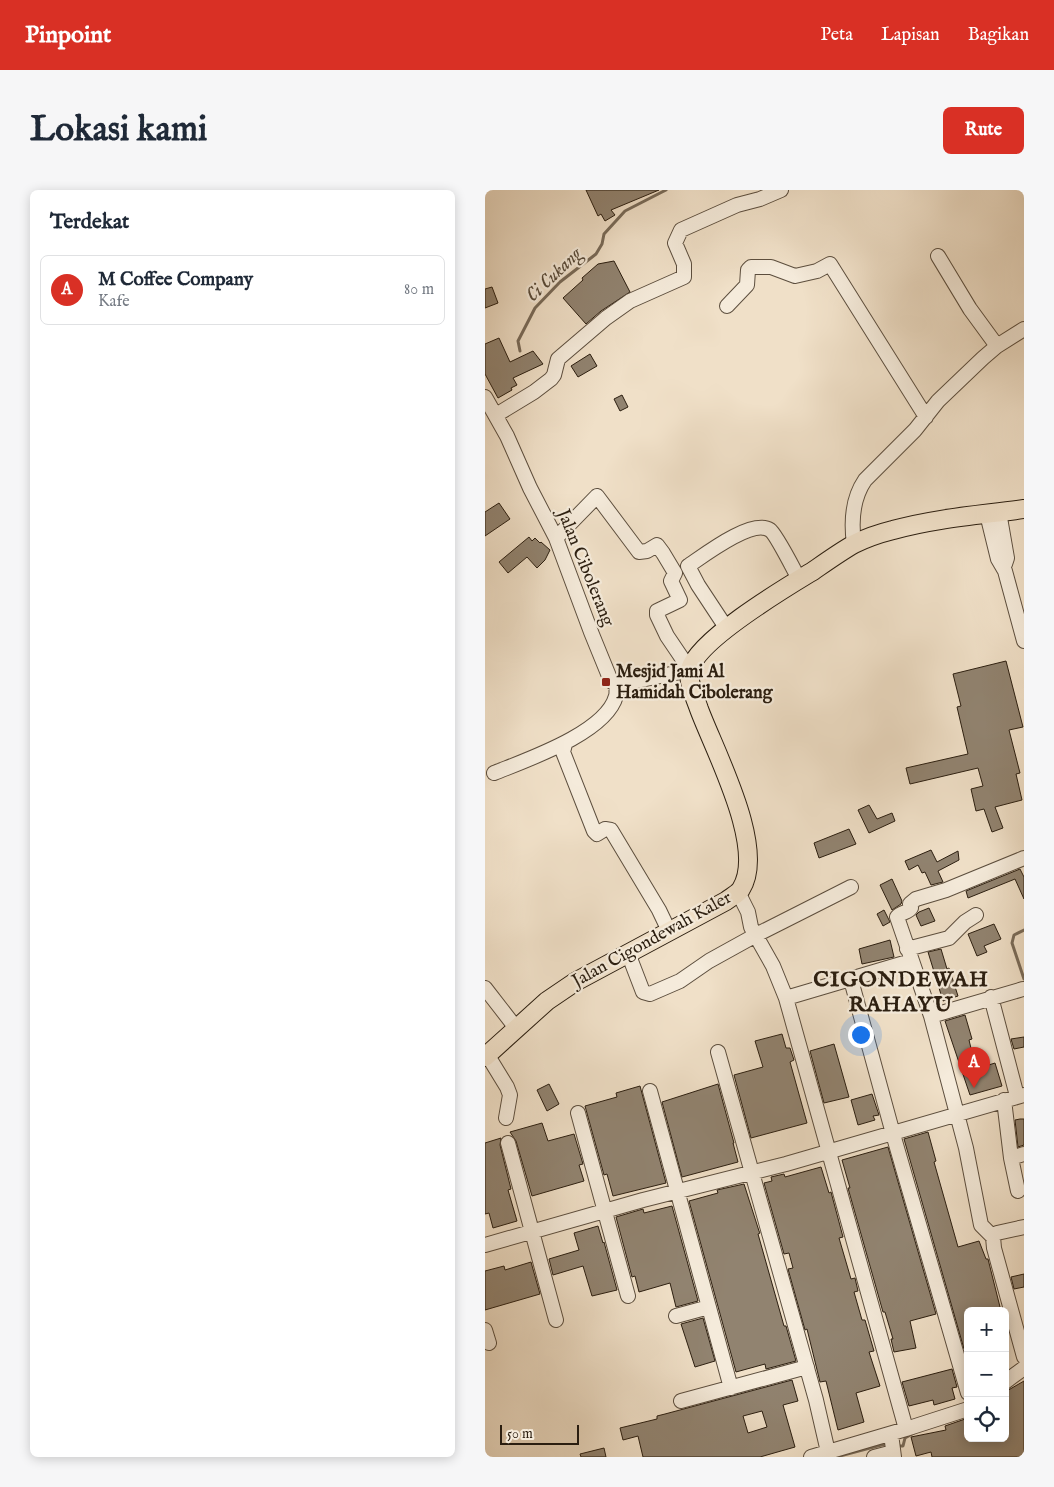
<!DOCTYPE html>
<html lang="id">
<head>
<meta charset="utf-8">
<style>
	:root { --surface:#fff; --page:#f6f6f7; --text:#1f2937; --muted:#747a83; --line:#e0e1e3; --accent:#d93025 }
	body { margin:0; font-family:"IM FELL English",serif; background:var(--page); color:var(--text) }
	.controls { position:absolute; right:15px; bottom:15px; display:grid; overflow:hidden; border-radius:8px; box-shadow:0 2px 12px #0003 }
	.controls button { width:45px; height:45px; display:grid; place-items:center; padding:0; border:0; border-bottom:1px solid var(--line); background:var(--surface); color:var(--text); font:25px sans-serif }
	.scale { position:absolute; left:15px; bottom:12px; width:79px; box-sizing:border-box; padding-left:5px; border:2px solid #2b1e10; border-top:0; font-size:14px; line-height:18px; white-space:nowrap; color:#2b1e10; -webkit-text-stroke:4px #f5ebdb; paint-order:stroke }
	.you { position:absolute; left:375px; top:844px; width:18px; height:18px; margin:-12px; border:4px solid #fff; border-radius:50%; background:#1a73e8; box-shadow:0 0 0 8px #1a73e833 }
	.badge { display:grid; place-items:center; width:32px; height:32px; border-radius:50%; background:var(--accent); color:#fff; font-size:16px; font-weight:700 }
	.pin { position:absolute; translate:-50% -41px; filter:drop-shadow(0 1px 2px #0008) }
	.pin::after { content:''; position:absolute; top:26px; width:18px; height:15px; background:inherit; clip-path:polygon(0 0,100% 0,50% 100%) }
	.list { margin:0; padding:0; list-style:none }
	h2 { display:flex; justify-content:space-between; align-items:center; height:65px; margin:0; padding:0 20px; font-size:21px }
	h2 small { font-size:16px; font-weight:400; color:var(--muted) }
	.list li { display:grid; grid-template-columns:32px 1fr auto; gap:15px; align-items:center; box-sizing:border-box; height:70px; margin:0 10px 10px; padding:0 10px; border:1px solid var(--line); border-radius:8px }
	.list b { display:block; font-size:19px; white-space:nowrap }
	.list p { margin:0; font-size:16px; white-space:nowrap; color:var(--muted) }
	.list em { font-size:16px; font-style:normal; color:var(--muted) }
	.icon { flex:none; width:28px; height:28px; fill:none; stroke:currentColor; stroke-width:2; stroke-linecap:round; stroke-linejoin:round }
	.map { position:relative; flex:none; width:539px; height:1267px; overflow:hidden; border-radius:8px }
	header { display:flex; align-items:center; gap:30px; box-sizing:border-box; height:70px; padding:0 25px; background:var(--accent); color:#fff }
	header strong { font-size:24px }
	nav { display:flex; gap:28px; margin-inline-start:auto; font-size:18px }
	.intro { display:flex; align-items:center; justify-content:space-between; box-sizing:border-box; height:120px; padding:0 30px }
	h1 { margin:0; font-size:35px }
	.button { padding:12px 22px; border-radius:8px; background:var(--accent); color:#fff; font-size:18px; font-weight:700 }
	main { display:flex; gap:30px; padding:0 30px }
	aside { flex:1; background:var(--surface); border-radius:8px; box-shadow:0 2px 12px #0003 }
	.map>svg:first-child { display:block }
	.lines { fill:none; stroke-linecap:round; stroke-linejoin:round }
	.stream { stroke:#796b59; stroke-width:3 }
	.building { fill:#918370; stroke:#2b1e10; fill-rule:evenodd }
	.minor-casing { stroke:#5c4e3e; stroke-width:16 }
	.major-casing { stroke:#2b1e10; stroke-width:20 }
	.minor { stroke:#f5ebdb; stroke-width:14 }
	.major { stroke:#f0e0c8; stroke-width:18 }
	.poi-dot { fill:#8f2418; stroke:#f5ebdb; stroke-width:2 }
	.labels { text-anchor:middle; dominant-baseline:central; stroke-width:4.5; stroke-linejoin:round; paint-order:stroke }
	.street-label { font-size:18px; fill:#2b1e10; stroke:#f5ebdb }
	.poi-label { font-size:18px; font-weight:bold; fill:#2b1e10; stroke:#f5ebdb; text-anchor:start }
	.water-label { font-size:19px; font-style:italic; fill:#584b3a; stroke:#f5ebdb }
	.district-label { font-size:22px; font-weight:bold; letter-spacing:1px; fill:#2b1e10; stroke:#f5ebdb }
</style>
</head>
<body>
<header>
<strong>Pinpoint</strong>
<nav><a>Peta</a><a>Lapisan</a><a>Bagikan</a></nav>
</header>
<div class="intro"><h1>Lokasi kami</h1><a class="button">Rute</a></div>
<main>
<aside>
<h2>Terdekat<small></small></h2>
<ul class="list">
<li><span class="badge">A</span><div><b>M Coffee Company</b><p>Kafe</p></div><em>80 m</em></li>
</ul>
</aside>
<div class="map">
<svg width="539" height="1267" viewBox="0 0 539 1267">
	<rect width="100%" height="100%" fill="#f0e0c8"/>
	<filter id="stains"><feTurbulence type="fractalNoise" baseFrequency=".004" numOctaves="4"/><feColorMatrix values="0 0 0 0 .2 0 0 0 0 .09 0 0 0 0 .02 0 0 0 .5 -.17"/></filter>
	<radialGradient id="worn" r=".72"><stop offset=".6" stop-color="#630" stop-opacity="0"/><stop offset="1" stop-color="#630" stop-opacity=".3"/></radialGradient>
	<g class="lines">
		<path class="stream" d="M35,161l-2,-10 17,-33 25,-26 36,-28 6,-10 2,-10 21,-23 41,-21
			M539,740l-10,5 -2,8 12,36
			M414,1256h4l2,-8 9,-5
			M355,1266l45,-12"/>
	</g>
	<path class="building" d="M101,0h73l-48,20 4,5 -10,6 -4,-7 -3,2z
		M129,71l16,31 -29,19 -15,13 -23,-26 20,-18 -1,-2 16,-14z
		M7,97l6,16 -13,5v-19z
		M14,148l11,24 23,-11 10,13 -30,14 4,7 -6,3 1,2 -14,8 -13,-24v-30z
		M105,164l7,12 -19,11 -7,-11z
		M137,205l6,12 -8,4 -6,-12z
		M14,313l11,16 -25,17v-24z
		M44,347l3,4 3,-3 5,5 1,-1 9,8 -5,10 -8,8 -10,-11 -19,16 -9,-11z
		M521,471l17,66 -14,3 11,43 -4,1 6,26 -27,7 8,21 -11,4 -8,-23 -8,2 -5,-22 12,-3 -5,-18 -68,16 -4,-16 62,-14 -11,-47 4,-1 -8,-32z
		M384,615l8,14 15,-6 3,8 -26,12 -11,-23z
		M364,639l7,15 -37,14 -5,-15z
		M446,660l6,12 21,-11 1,9 -21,11 5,11 -12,3 -6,-13 -3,1 -4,-8 -9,5 -4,-9z
		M535,679l4,8v22l-9,-20 -47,19 -2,-7z
		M407,689l10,22 -1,3 -9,6 -12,-25z
		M444,718l6,13 -14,5 -5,-11 3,-3z
		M399,720l6,12 -7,4 -6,-12z
		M509,734l7,15 -17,7 3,6 -10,4 -9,-22z
		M405,750l4,17 -32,7 -3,-15z
		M456,759l6,20 2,-1 9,28 -15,5 -15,-49z
		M480,825l7,24 -3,1 7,29 19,-6 7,23 -32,9 -25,-74z
		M297,844l4,14h4l4,12 -4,2 17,61 -56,15 -17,-63 29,-8 -8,-26z
		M539,847v10l-10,2 -3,-10z
		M349,854l15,53 -25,6 -14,-52z
		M64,894l10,20 -12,7 -10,-21z
		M233,894l16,59h-1l5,19 -56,15 -20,-75z
		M155,896l26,97 -53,13 -6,-22 -3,1 -19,-69 32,-9 -1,-4z
		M387,904l7,21 -6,1 2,4 -17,5 -7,-25z
		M535,929h4v26l-6,2 -3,-27z
		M57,933l6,18 26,-7 9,30 -4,1 5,16 -52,15 -16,-55 -6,-9z
		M443,942l8,29 -2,1 24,85 21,-6 7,18h2l13,52h-33v37l-4,1 -60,-210z
		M16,948l-1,7 11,44 -3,1 9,31 -24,7 -4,-15 -4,1v-71z
		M403,957l48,167 -26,7 6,27 -22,4 -3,-13h2l-8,-27h-2l-35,-124h2l-8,-28z
		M336,977l8,26 2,-1 12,45 -4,1 12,41 4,-1 3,13 -4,1 8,28h3l9,31 -5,1 11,34 -24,7 8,29 -26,8 -12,-49 -6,1 -13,-53 -2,1 -17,-61 5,-1 -4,-15 -5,1 -20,-71 8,-2 -1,-4 13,-3 1,3z
		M259,994l15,47 1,2 -2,1 26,92h2l10,35 -30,8 -1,-5 -29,8 -47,-171 29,-8 -1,-3z
		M187,1016l26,95 -22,6 -6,-24 -31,9 -4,-16 -3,1 -16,-60 27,-8 1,4z
		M113,1036l5,17 1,-1 13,48 -25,6 -9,-30 -30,9 -4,-16 30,-9 -5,-17z
		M46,1072l9,32 -55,16v-39l19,-5 1,4z
		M539,1084v13l-10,2 -3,-12z
		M218,1128l12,43 -20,6 -14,-43z
		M467,1179l5,18 -5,1 3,11 -21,6 -1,-5 -24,6 -7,-24z
		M307,1190l6,21 -15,4 12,42 -35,10h-117l-5,-21 -15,4 -3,-12 37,-9v-3l8,-2zM277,1221l5,16 -19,6 -5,-17z
		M539,1191v76h-92l-1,-5 -15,4 -5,-19 35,-7 -1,-4 23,-8v20h37v-24h2l-2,-9v-13z
		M119,1258l2,9h-25l-1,-3z"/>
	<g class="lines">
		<defs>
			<path id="minor" d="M453,66l32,53 27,37
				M242,116l20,-21 1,-15 3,-3h20l24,9 22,-5 13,-7 96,153
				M0,207l22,39 23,52 26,50 35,94 20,49 6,4 73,-15 -23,-34 -10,-21v-4l23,-11 -9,-19 4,-8 -12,-20 -6,-8 -10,6 -8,1 -42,-56 -41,42
				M11,225l38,-23 17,-13 3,-4 4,-16 48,-41 24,-17 54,-24v-13l-9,-21 6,-13 56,-25 23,-6 21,-9
				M514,322l8,46 -2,6
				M502,324l11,45 7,12 19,70
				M369,354c-3,-22 -2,-45 11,-64l50,-50 23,-29 45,-43 14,-12 27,-17
				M242,439l-29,-44 -10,-19c15,-10 64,-48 82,-36 6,4 24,40 29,49
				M80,554l-2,8 31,79 3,3 8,-5 6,1 48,80 10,21
				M9,583c32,-13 112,-40 122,-77 1,-3 0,-8 1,-11
				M539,668l-78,32 -30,9 -6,5 1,4c-3,5 -10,4 -14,9l34,99 35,132 15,77 12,12 1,11 30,109
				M253,702l10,20 3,15 22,39 13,32 120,431
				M422,759l42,-11 16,-16 11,-7
				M143,763l15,39 7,2 30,-13 29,-20 47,-26 95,-48
				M366,790l44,161 73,252
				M0,798l31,40
				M506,807l26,99
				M301,808l125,-37
				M446,826l92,-27
				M233,862l98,348 12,52
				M3,866l19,31 3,8 -4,23
				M165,901l81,297
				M519,910l7,58 13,-4
				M93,923l50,183
				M23,953l48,177
				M526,968l7,33
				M508,1047l4,-4 27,-6
				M0,1055l158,-45 143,-36 238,-69
				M191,1126l33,-9
				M0,1140l4,13
				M520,1192l19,-14
				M196,1211l126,-34
				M406,1244l3,23
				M326,1267l95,-28 62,-20
				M389,1267l19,-5"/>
			<path id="major" d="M0,867l62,-56 28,-19 151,-81c5,-4 12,-7 15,-12 26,-41 -27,-139 -42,-180 -4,-12 -12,-27 -9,-40 9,-30 95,-81 123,-98 13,-9 27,-19 41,-27 12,-6 27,-11 39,-14 43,-12 88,-15 131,-21"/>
		</defs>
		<use href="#minor" class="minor-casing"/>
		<use href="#major" class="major-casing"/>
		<use href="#minor" class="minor"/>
		<use href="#major" class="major"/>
	</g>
	<rect class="poi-dot" x="116" y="487" width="10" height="10" rx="2.5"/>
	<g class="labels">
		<g class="street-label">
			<text transform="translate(100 378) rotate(68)">Jalan Cibolerang</text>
			<text transform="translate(167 750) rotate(-29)">Jalan Cigondewah Kaler</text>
		</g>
		<g class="poi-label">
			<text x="131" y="482">Mesjid Jami Al<tspan x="131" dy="21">Hamidah Cibolerang</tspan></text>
		</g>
		<g class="water-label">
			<text transform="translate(69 85) rotate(-44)">Ci Cukang</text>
		</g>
		<g class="district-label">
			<text x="416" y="790">CIGONDEWAH<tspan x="416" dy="25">RAHAYU</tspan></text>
		</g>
	</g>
	<rect width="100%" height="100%" filter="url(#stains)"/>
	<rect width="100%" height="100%" fill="url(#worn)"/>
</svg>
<div class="controls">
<button>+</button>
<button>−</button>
<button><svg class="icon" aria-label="locate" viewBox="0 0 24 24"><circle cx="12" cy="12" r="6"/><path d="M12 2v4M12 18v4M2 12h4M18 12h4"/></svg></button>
</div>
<div class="scale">50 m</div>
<div class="you"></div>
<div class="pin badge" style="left:489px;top:898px">A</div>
</div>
</main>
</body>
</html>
